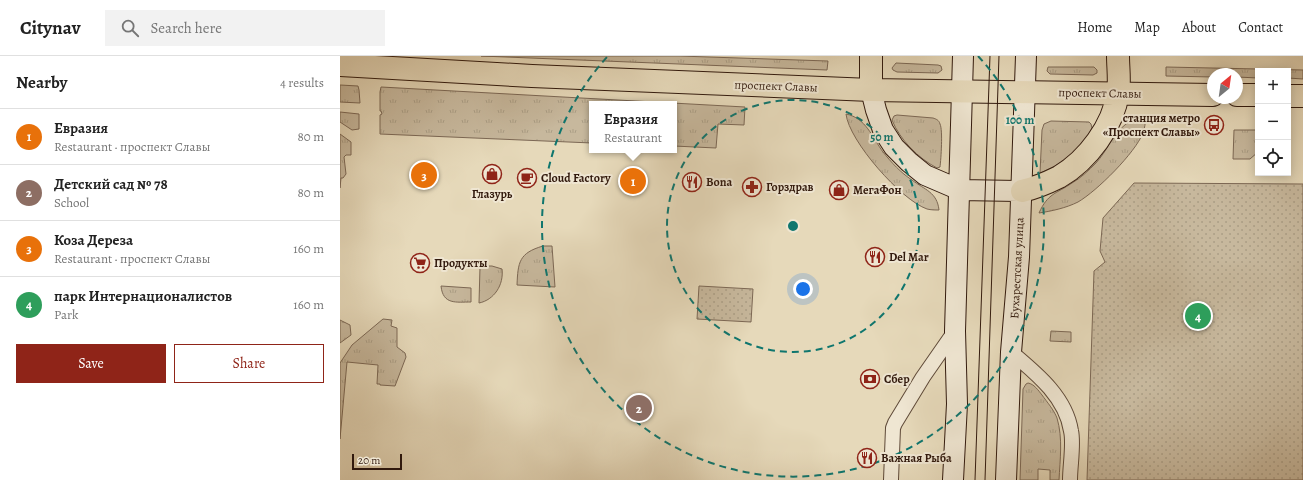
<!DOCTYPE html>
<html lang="en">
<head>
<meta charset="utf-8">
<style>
	:root { --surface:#fff; --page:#f2f2f2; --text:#222; --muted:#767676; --line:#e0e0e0; --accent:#8f2418 }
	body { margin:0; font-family:Alegreya,serif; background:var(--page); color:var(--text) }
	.controls { position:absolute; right:12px; top:12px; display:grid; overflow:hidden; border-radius:0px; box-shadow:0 2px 10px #0003 }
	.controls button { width:36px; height:36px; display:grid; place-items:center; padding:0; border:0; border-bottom:1px solid var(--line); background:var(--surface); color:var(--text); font:20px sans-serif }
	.compass { position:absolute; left:867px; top:12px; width:36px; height:36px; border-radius:50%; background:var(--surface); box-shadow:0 2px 10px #0003; rotate:29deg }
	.scale { position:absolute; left:12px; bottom:10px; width:50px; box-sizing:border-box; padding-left:4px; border:2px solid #31190d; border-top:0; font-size:11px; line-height:14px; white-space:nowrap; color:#31190d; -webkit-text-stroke:3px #efe6d2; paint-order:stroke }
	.you { position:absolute; left:463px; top:233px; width:14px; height:14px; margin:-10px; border:3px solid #fff; border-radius:50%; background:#1a73e8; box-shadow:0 0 0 6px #1a73e833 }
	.badge { display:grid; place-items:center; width:26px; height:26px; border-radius:50%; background:var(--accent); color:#fff; font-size:13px; font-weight:700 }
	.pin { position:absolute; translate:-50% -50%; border:2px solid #fff; box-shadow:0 1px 4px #0006 }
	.popup { position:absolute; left:249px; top:45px; width:88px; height:52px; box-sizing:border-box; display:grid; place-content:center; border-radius:0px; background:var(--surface); filter:drop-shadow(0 1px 3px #0005); font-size:13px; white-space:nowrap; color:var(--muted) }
	.popup b { font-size:15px; color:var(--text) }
	.popup::after { content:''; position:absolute; left:50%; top:100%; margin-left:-8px; border:8px solid transparent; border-top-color:var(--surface) }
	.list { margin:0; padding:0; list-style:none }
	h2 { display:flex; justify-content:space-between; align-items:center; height:52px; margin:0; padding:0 16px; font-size:17px }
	h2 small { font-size:13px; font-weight:400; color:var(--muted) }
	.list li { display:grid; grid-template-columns:26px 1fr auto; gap:12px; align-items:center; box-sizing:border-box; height:56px; padding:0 16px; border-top:1px solid var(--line) }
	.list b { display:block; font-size:15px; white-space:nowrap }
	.list p { margin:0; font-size:13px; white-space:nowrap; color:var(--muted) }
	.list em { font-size:13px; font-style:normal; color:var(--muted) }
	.actions { display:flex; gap:8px; padding:12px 16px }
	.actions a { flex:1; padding:9px 0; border:1px solid var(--accent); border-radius:0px; text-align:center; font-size:14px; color:var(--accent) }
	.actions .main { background:var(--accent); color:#fff }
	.icon { flex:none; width:22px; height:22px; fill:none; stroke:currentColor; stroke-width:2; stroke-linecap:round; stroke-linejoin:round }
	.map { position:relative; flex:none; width:963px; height:424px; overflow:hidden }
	header { display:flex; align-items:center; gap:24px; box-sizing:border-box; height:56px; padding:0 20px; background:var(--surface); border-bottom:1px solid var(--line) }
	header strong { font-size:19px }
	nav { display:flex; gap:22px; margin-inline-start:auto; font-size:14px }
	.search { width:280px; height:36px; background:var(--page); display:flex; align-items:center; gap:10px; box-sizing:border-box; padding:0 14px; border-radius:0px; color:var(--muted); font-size:15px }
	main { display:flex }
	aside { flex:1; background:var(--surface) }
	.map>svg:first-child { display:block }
	.grass { fill:url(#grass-tufts); stroke:#7c6855 }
	.forest { fill:url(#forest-firs); stroke:#7c6855 }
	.park { fill:url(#park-dots); stroke:#7c6855 }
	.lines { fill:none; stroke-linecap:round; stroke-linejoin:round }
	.street-casing { stroke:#5e4938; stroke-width:16 }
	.secondary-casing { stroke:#31190d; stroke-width:22 }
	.primary-casing { stroke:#31190d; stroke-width:24 }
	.street { stroke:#efe6d2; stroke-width:14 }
	.secondary { stroke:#efe6d2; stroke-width:20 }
	.primary { stroke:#e6d9ba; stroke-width:22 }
	.tram { stroke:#31190d; stroke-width:1 }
	.ring { fill:none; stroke:#0f766e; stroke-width:2; stroke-dasharray:7 5 }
	.labels { text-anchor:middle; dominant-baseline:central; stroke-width:4; stroke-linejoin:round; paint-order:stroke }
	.street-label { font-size:12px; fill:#31190d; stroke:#efe6d2 }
	.poi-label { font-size:12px; font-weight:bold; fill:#31190d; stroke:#efe6d2; text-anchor:start }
	.centre { fill:#0f766e; stroke:#efe6d2; stroke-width:2 }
	.ring-label { font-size:12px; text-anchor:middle; font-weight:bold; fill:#0f766e; stroke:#efe6d2; stroke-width:4; stroke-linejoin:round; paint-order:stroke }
</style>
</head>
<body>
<header>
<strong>Citynav</strong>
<div class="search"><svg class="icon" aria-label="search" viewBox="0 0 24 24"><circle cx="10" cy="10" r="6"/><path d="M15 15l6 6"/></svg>Search here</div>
<nav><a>Home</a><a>Map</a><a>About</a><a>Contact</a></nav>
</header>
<main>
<aside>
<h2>Nearby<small>4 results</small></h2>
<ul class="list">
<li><span class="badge" style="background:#e8710a">1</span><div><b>Евразия</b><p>Restaurant · проспект Славы</p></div><em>80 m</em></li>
<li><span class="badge" style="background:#8d6e63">2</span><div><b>Детский сад № 78</b><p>School</p></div><em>80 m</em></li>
<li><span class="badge" style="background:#e8710a">3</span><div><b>Коза Дереза</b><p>Restaurant · проспект Славы</p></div><em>160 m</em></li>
<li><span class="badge" style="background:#2e9e5b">4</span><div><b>парк Интернационалистов</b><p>Park</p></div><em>160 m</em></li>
</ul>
<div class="actions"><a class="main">Save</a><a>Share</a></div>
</aside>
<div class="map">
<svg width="963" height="424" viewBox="0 0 963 424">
	<defs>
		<pattern id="grass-tufts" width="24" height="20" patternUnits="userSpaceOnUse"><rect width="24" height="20" fill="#c7b89d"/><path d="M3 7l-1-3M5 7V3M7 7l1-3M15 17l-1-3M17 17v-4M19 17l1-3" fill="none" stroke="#ab9e86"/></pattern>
		<pattern id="forest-firs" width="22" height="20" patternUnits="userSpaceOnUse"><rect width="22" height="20" fill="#c7b89d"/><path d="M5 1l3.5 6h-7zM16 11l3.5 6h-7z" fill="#ab9e86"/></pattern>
		<pattern id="park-dots" width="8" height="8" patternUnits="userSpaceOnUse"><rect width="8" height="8" fill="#c7b89d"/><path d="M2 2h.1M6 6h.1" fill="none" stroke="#ab9e86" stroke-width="1.8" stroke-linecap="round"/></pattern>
	</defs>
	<rect width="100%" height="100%" fill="#e6d9ba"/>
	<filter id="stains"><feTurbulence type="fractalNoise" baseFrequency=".005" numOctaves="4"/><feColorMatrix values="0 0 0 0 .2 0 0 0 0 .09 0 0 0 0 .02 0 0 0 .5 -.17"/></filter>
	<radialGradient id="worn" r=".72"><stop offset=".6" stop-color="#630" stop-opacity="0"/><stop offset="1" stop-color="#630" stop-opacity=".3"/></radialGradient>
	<path class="grass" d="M141,0h198l149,5 -1,9z
		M556,7l42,2 3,1 1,4 -4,3 -41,-1 -4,-2 -1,-2z
		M708,11h46l3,3v3l-4,2 -43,-1 -3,-3z
		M826,11l137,3v9l-15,-1v-7h-30v7l-21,-1v-3h-24v3l-47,-1z
		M0,29l18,1 1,4 1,13 -20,-1z
		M41,31l364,20 -1,18 -26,-1 -2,24 -42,-2v-42h-82v39l-212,-9v-19l2,-1 -1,-3h-1v-19z
		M0,56l19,2v15l-7,1 -12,-8z
		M506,58c20,4 26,23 37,38 8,10 18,21 29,28 13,10 25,12 27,30 -4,0 -8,0 -12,-1 -26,-9 -78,-68 -81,-95z
		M557,59l36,3c3,1 6,2 7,6 3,6 1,35 0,43l-3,1c-19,-10 -37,-28 -45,-48l2,-4z
		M806,61c-1,6 -1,11 -3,16 -8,20 -46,58 -65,69 -12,6 -26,9 -39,11 9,-20 17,-19 33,-30 9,-5 17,-13 24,-20 11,-12 17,-29 30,-39 6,-4 12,-7 20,-7z
		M711,65l38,1 2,2 1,4c-9,21 -31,37 -52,45l2,-43 2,-6z
		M894,74h24v22l-8,7h-17z
		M0,78l11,8v13h-5l-2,2 2,17 -3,4h-2l-1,10z
		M203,190h9l3,41 -38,-2c1,-23 2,-32 26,-39z
		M142,210h10l10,3c2,16 -8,31 -23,34l1,-36z
		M101,230l30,2v14c-15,0 -28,3 -30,-16z
		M43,263l9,1 -1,6 6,2v19l8,6 1,4 -11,29 -15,-1v-1h-3l1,-19 -31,-3 -7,77v-76l12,-18z
		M711,275l20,1v10l-21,-1z
		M688,327c6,1 10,7 14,12 5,7 12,15 15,23 6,20 3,42 2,62h-9v-10l-12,-1v11h-18l3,-91 3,-5z"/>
	<path class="forest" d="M0,264l10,5 1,10 -11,8z"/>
	<path class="park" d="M794,127l169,1v296h-216l7,-209 11,-9 -5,-11 3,-33z
		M359,230l54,3 -2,33 -54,-3z"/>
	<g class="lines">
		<defs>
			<path id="street" d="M671,296c25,21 55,45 60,79 3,12 -1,35 -1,49
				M551,424l2,-52 2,-5 28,-46 32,-46"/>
			<path id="secondary" d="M531,34l5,20 7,20 11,17 15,15 16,13 35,15 62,1
				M613,424l4,-76 -2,-73 8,-275
				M666,424l5,-128 8,-95 7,-201"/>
			<path id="primary" d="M0,9l192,11 339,14 342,5
				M531,34v-34
				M897,39h21
				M948,40h15
				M682,135c13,-3 25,-8 37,-14 29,-17 54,-51 59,-84 2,-12 0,-25 0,-37"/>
		</defs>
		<use href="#street" class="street-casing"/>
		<use href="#secondary" class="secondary-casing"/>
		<use href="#primary" class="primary-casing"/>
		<use href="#street" class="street"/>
		<use href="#secondary" class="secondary"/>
		<use href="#primary" class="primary"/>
		<path class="tram" d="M635,424l15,-424
			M645,424l14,-424"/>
	</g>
	<g class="ring">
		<circle cx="453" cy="170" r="126"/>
		<path d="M638 0A251 251 0 1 1 268 0"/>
	</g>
	<defs>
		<symbol id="bus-ring" viewBox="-11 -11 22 22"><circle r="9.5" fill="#efe6d2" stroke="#8f2418" stroke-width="1.5"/><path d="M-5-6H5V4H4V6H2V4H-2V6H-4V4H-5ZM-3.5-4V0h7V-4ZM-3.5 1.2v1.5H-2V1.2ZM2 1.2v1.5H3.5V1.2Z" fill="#8f2418"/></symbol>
		<symbol id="shop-ring" viewBox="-11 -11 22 22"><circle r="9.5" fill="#efe6d2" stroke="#8f2418" stroke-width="1.5"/><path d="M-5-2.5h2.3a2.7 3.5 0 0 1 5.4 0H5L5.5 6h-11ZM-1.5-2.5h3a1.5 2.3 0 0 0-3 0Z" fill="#8f2418"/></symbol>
		<symbol id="cafe-ring" viewBox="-11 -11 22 22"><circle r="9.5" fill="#efe6d2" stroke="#8f2418" stroke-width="1.5"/><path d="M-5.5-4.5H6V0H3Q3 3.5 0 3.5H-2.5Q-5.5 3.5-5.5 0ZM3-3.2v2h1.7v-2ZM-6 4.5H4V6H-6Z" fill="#8f2418"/></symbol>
		<symbol id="restaurant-ring" viewBox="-11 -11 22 22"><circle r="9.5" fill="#efe6d2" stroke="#8f2418" stroke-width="1.5"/><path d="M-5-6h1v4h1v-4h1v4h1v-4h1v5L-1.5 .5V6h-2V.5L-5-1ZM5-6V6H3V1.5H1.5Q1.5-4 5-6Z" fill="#8f2418"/></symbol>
		<symbol id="pharmacy-ring" viewBox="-11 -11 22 22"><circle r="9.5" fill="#efe6d2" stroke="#8f2418" stroke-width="1.5"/><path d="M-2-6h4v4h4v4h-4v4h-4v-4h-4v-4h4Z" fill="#8f2418"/></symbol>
		<symbol id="supermarket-ring" viewBox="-11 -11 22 22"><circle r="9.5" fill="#efe6d2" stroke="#8f2418" stroke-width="1.5"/><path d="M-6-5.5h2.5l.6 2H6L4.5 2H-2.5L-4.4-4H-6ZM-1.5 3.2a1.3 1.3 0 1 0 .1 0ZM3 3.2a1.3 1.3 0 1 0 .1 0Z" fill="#8f2418"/></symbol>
		<symbol id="bank-ring" viewBox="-11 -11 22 22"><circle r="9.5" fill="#efe6d2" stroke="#8f2418" stroke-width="1.5"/><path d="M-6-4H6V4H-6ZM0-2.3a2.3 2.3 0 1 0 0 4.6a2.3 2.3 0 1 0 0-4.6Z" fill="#8f2418"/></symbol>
	</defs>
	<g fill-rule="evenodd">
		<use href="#bus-ring" x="863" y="58" width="22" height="22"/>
		<use href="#shop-ring" x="141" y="107" width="22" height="22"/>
		<use href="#cafe-ring" x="176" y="111" width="22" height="22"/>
		<use href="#restaurant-ring" x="341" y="115" width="22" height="22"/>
		<use href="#pharmacy-ring" x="401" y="120" width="22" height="22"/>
		<use href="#shop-ring" x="488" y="123" width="22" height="22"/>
		<use href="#restaurant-ring" x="524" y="190" width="22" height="22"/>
		<use href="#supermarket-ring" x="69" y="196" width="22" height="22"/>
		<use href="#bank-ring" x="519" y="312" width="22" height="22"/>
		<use href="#restaurant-ring" x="516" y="391" width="22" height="22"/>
	</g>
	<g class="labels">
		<g class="street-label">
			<text transform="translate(436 30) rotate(2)">проспект Славы</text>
			<text transform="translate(760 37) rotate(1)">проспект Славы</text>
			<text transform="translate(677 212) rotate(-87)">Бухарестская улица</text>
		</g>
		<g class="poi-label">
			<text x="860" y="62" text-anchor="end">станция метро<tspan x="860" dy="14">«Проспект Славы»</tspan></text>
			<text x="201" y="122">Cloud Factory</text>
			<text x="366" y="126">Bona</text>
			<text x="426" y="131">Горздрав</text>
			<text x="513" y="134">МегаФон</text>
			<text x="152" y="138" text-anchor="middle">Глазурь</text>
			<text x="549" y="201">Del Mar</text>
			<text x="94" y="207">Продукты</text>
			<text x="544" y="323">Сбер</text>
			<text x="541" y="402">Важная Рыба</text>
		</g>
	</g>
	<circle cx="453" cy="170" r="6" class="centre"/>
	<g class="ring-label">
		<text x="680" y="68">100 m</text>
		<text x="542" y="85">50 m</text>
	</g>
	<rect width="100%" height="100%" filter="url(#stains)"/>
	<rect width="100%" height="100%" fill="url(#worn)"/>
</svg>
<div class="controls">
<button>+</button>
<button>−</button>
<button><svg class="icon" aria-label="locate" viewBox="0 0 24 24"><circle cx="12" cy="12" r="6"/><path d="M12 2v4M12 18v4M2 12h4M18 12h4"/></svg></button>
</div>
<svg class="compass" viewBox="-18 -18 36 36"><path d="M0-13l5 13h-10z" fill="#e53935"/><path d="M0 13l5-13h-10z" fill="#767676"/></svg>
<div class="scale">20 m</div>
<div class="you"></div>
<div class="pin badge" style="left:293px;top:125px;background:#e8710a">1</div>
<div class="popup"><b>Евразия</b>Restaurant</div>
<div class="pin badge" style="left:299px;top:352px;background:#8d6e63">2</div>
<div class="pin badge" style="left:84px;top:119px;background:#e8710a">3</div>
<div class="pin badge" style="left:858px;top:260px;background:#2e9e5b">4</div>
</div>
</main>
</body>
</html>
